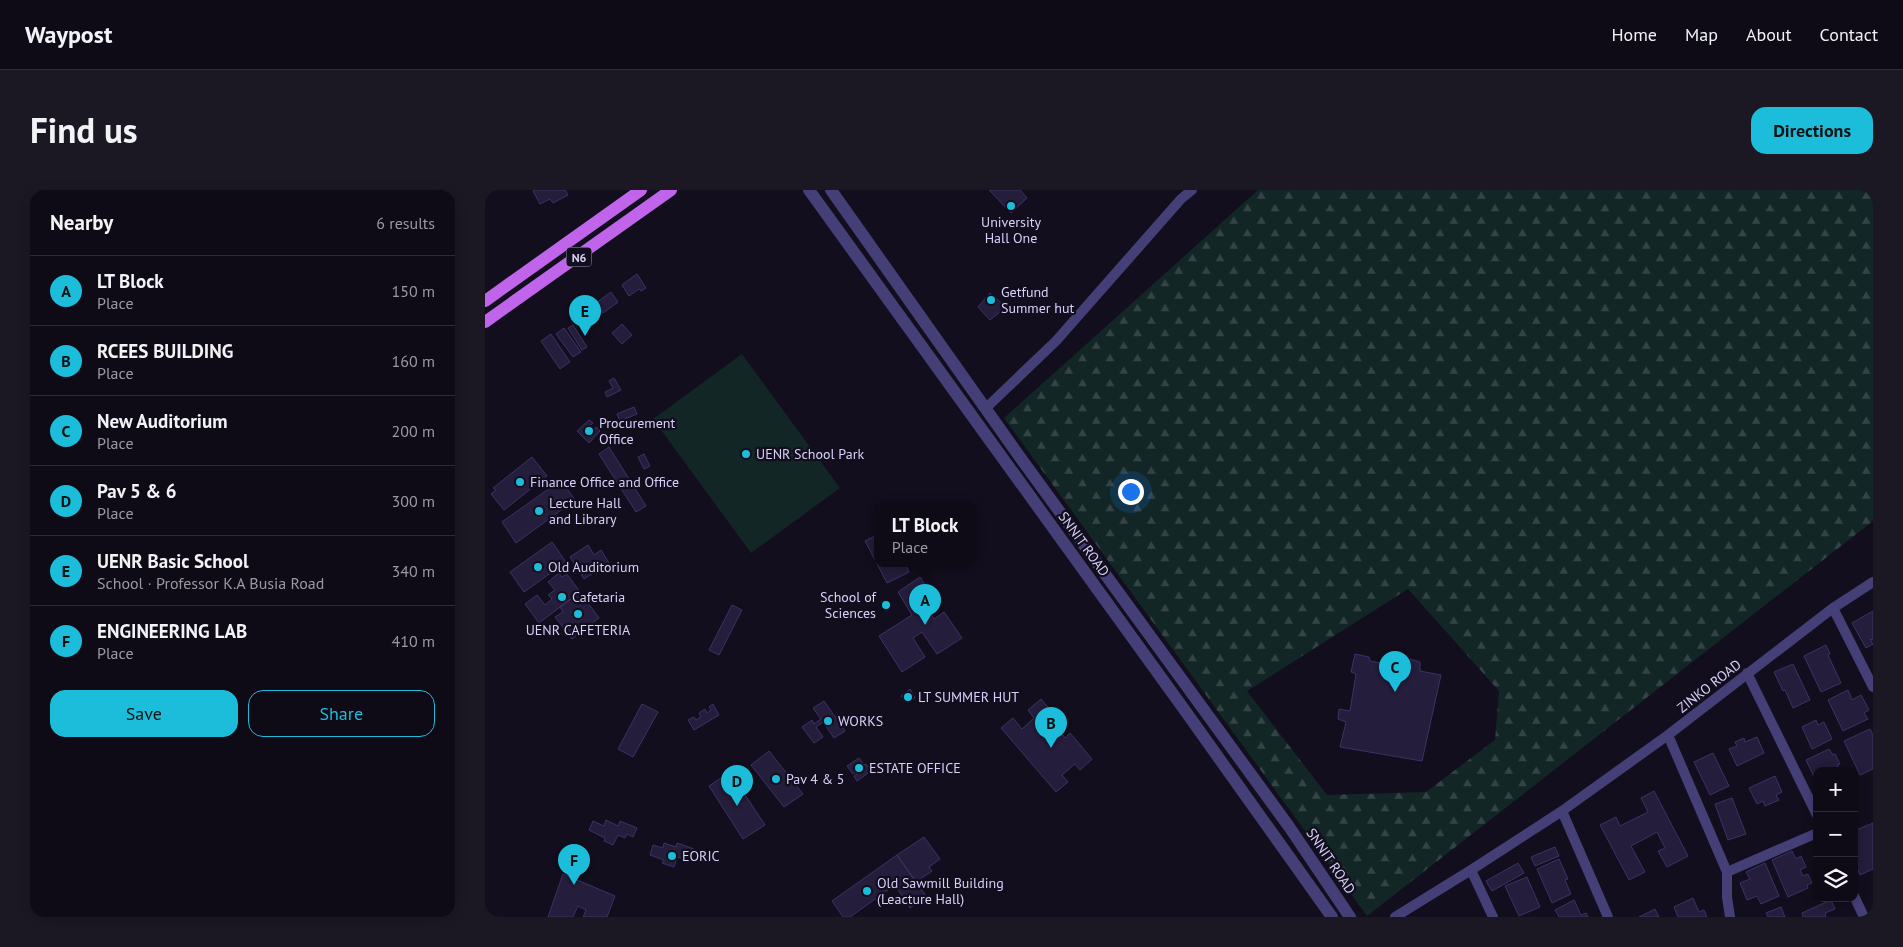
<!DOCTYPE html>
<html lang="en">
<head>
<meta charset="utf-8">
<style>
	:root { --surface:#0e0a16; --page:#1c1823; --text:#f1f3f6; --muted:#9b9aa1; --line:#2e2b35; --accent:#1bbdda }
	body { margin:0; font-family:"PT Sans",sans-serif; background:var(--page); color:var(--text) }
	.controls { position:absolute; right:15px; bottom:15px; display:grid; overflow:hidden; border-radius:10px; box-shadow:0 2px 12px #0003 }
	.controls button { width:45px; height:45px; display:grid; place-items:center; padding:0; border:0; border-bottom:1px solid var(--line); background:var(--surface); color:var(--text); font:25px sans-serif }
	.you { position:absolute; left:645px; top:301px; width:18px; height:18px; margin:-12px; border:4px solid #fff; border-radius:50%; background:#1a73e8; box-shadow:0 0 0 8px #1a73e833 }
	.badge { display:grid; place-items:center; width:32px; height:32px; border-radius:50%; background:var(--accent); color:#111; font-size:16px; font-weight:700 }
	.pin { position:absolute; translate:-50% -41px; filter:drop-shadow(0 1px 2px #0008) }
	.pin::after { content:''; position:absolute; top:26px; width:18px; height:15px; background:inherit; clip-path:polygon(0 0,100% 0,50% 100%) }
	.popup { position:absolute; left:389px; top:312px; width:102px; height:65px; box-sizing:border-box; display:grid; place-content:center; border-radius:10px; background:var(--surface); filter:drop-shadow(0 1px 4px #0005); font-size:16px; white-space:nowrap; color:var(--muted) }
	.popup b { font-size:19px; color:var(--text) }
	.popup::after { content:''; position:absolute; left:50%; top:100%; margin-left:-10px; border:10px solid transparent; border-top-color:var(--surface) }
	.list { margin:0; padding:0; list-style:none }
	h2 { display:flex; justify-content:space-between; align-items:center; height:65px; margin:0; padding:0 20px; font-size:21px }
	h2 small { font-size:16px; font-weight:400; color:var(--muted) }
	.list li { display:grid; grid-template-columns:32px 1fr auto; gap:15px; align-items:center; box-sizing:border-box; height:70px; padding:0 20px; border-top:1px solid var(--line) }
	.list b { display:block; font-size:19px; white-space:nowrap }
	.list p { margin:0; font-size:16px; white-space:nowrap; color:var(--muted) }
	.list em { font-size:16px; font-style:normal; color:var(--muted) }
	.actions { display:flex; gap:10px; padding:15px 20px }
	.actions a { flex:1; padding:11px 0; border:1px solid var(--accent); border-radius:15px; text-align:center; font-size:18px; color:var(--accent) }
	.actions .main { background:var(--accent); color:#111 }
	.icon { flex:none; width:28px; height:28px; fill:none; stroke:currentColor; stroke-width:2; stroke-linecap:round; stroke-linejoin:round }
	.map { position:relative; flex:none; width:1388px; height:727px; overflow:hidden; border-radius:15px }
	header { display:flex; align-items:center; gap:30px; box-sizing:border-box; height:70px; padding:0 25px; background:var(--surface); border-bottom:1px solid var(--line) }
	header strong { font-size:24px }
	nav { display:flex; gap:28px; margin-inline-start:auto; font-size:18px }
	.intro { display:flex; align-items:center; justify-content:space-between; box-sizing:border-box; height:120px; padding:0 30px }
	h1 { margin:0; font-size:35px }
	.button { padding:12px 22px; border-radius:15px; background:var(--accent); color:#111; font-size:18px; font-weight:700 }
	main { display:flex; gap:30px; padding:0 30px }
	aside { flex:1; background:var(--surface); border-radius:15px; box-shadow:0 2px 12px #0003 }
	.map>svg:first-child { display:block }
	.green { fill:#122626 }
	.forest { fill:url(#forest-firs); fill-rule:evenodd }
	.building { fill:#241d3b; stroke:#3e3265 }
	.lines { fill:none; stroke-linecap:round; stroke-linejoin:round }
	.minor { stroke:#443f76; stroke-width:10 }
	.tertiary { stroke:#443f76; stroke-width:12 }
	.primary { stroke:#c064ec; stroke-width:12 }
	.poi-dot { fill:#1bbdda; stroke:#120e1d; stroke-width:2 }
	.labels { text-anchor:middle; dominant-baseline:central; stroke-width:4.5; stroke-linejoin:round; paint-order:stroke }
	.shield { fill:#120e1d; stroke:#9c96b7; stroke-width:1 }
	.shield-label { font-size:12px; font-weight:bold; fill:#d7d0f9 }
	.poi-label { font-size:14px; fill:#d7d0f9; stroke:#120e1d; text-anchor:start }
	.street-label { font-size:14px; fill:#d7d0f9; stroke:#120e1d }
</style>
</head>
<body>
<header>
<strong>Waypost</strong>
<nav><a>Home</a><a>Map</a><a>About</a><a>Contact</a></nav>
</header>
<div class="intro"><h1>Find us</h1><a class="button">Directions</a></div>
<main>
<aside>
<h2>Nearby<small>6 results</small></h2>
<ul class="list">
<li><span class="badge">A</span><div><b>LT Block</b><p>Place</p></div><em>150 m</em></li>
<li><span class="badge">B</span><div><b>RCEES BUILDING</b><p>Place</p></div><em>160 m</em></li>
<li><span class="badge">C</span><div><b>New Auditorium</b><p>Place</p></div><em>200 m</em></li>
<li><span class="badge">D</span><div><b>Pav 5 &amp; 6</b><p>Place</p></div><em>300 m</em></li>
<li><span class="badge">E</span><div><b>UENR Basic School</b><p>School · Professor K.A Busia Road</p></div><em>340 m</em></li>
<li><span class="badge">F</span><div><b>ENGINEERING LAB</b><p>Place</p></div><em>410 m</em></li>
</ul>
<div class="actions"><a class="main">Save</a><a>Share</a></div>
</aside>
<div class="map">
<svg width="1388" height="727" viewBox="0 0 1388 727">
	<defs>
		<pattern id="forest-firs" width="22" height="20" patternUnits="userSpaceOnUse" patternTransform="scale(1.25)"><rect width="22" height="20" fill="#122626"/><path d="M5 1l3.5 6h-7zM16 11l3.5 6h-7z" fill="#344446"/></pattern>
	</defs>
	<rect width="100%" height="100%" fill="#120e1d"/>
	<path class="green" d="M257,164l98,134 -89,65 -98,-134z"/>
	<path class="forest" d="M773,0h615v331l-506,395 -363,-498zM923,399l91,102 -4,49 -69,52 -99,3 -80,-104z"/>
	<path class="building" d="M50,0h30l3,5 -15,8 -3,-4 -10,5 -7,-13z
		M504,0h31l7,8 -16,15z
		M152,84l9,14 -5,3 -2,-2 -10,7 -7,-11z
		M126,102l7,10 -15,11 -7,-10z
		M505,103l16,14 -16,13 -12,-13z
		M137,134l10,11 -10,9 -10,-11z
		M88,135l14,22 -5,3 -14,-22z
		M79,138l17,24 -8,5 -17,-23z
		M66,144l19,28 -10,7 -19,-28z
		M129,188l7,12 -14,7 -2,-5 8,-4 -4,-7z
		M149,217l3,7 -17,7 -3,-7z
		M104,230l4,3 -3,3 4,4 2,-3 4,4 -11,12 -12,-12z
		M124,257l37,59 -10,6 -37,-58z
		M159,264l6,12 -6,3 -6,-12z
		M47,267l15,19 -43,34 -13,-16 5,-4 -3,-2z
		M76,290l14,20 -59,43 -14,-21z
		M392,345v29h28l4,8 -22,11 -22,-42z
		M67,352l14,20 -42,30 -14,-20z
		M103,355l6,10 7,-5 8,13 -25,16 -14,-22z
		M74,383l3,4 5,-3 13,18 -41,31 -14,-19 12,-9 8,10 7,-6 -4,-4 7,-5 -7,-8z
		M435,387l16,26 -9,6 7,10 10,-7 18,26 -25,16 -15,-22 -9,6 12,19 -23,15 -23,-36 33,-21 -14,-23z
		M95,402l19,26 -27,21 -17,-22 8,-5 -3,-5z
		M247,415l10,5 -23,45 -10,-5z
		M1388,421v29l-3,-1 3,5 -7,4 -14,-25z
		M1341,455l4,9 -2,1 13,28 -20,9 -17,-36z
		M870,464l14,3 1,4 37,7 3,-9 10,3v9l21,4 -19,86 -82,-14 6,-25 -8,-3 1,-10 11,2 6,-37 -5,-2z
		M1308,474l17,36 -17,8 -8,-18 -2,1 -9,-19z
		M425,499l5,9 -7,5 -7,-7z
		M1363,500l4,10 9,-5 8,15 -5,3 4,6 -25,12 -15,-31z
		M556,509l23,27 -5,4 6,8 5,-5 22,26 -12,11 -5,-6 -13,11 6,7 -12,10 -55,-64 12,-10 9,11 12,-11 -6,-8z
		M339,511l21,30 -11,7 -11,-16 -7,5 7,10 -9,6 -12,-16 10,-7 2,4 7,-5 -8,-11z
		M157,514l16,8 -25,45 -15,-8z
		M228,514l6,11 -25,15 -6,-10 6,-3 2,3 5,-3 -2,-4 6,-4 2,4 4,-3 -2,-3z
		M1331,530l2,5 6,-3 8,17 -20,10 -10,-22z
		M1385,539l3,6v34l-13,6 -16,-34z
		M1272,547l7,16 -27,13 -8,-17 8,-3 -2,-4 9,-4 1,4z
		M1344,559l4,6 2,-1 5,10 -3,1 3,6h-23v12l-11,-23z
		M284,561l34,43 -19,13 -33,-42z
		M1228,563l16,33 -19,9 -16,-33z
		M374,568l5,7 2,-1 5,7 -14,10 -3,-5 3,-2 -1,-2 -3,2 -6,-8z
		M245,582l35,53 -22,14 -34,-53z
		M1290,586l7,16 -6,3 3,5 -14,6 -2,-5 -6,3 -8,-16z
		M1169,601l34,65 -21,11 -9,-16 7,-3 -8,-16 -26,14 14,26 -16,8 -29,-55 16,-8 4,9 28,-14 -7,-14z
		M1247,608l14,36 -18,6 -13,-36z
		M121,630l12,6 2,-5 17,7 -4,9 -6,-3 -2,4 -7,-3 -5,10 -9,-4 1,-3 -16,-8 4,-9 11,5z
		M1388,633v46l-13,6 -6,-14v-15l3,-1 -3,-2v-12z
		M439,647l16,22 -11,8 3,4 -16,11 -19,-27z
		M179,653l12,4 1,-4 17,6 -4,12 -13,-4 -3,10 -12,-4 2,-3 -14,-5 3,-10 10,3z
		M1070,657l4,9 -24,10 -4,-9z
		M1307,661l4,8 5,-3 5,11 -6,3 3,6 5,-2 4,9 -5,2 1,3 -20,9 -16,-37z
		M412,665l29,41 -16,12 -15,-23 -45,32h-7l-11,-16z
		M1074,669l9,20 -3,1 6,14 -19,9 -15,-34z
		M1033,673l6,10 -32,18 -6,-10z
		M1280,673l14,33 -18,8 -4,-8 -10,4 -7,-17 10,-4 -4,-7z
		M78,684l52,22 -8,21h-24l3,-7 -8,-4 -5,11h-25z
		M1042,687l13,30 -21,9 -14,-30z
		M1208,708l6,14 5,-2 3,7h-29l-4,-10z
		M1089,710l7,15 5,-2 2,4h-29l-4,-7z
		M1346,710l4,9 -10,4 1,4h-23l-1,-4z
		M1296,717l4,10h-17l-2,-4z
		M1170,719l4,8h-20z"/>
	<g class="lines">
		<path class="minor" d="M501,218l70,-67 125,-142 11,-9
			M1348,418l40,79
			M1262,483l70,142
			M1183,545l59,137v25l3,20
			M1077,621l106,-76 165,-127 40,-26
			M986,680l91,-59 46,106
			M1242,682l90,-39
			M1369,706l10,21
			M910,727l76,-47 22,47"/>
		<path class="tertiary" d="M324,0l377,522 146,205
			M346,0l191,270 268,368 60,89"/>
		<path class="primary" d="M0,111l156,-111
			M0,132l186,-132"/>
	</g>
	<g class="poi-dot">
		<circle cx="526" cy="16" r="5"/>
		<circle cx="506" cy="110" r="5"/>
		<circle cx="104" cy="241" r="5"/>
		<circle cx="261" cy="264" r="5"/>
		<circle cx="35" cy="292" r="5"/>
		<circle cx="54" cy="321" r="5"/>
		<circle cx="53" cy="377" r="5"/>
		<circle cx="77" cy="407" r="5"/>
		<circle cx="401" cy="415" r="5"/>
		<circle cx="93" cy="424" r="5"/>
		<circle cx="423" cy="507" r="5"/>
		<circle cx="343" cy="531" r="5"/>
		<circle cx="374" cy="578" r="5"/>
		<circle cx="291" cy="589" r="5"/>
		<circle cx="187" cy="666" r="5"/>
		<circle cx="382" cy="701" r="5"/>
	</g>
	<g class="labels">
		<rect class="shield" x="81.5" y="57.5" width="25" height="19" rx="4"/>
		<g class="shield-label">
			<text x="94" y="67">N6</text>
		</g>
		<g class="poi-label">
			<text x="526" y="32" text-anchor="middle">University<tspan x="526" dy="16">Hall One</tspan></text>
			<text x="516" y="102">Getfund<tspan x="516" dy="16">Summer hut</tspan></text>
			<text x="114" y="233">Procurement<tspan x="114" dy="16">Office</tspan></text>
			<text x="271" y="264">UENR School Park</text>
			<text x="45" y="292">Finance Office and Office</text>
			<text x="64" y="313">Lecture Hall<tspan x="64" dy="16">and Library</tspan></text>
			<text x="63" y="377">Old Auditorium</text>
			<text x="87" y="407">Cafetaria</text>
			<text x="391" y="407" text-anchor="end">School of<tspan x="391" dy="16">Sciences</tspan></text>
			<text x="93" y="440" text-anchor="middle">UENR CAFETERIA</text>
			<text x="433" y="507">LT SUMMER HUT</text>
			<text x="353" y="531">WORKS</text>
			<text x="384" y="578">ESTATE OFFICE</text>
			<text x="301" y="589">Pav 4 &amp; 5</text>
			<text x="197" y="666">EORIC</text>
			<text x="392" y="693">Old Sawmill Building<tspan x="392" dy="16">(Leacture Hall)</tspan></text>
		</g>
		<g class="street-label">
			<text transform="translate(599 354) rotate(54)">SNNIT ROAD</text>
			<text transform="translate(1224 496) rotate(-38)">ZINKO ROAD</text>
			<text transform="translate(846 671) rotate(56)">SNNIT ROAD</text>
		</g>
	</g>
</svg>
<div class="controls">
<button>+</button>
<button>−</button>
<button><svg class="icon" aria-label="layers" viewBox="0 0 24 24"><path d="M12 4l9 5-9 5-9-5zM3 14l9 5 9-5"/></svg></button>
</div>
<div class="you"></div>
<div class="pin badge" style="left:440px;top:435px">A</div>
<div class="popup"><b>LT Block</b>Place</div>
<div class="pin badge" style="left:566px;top:558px">B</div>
<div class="pin badge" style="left:910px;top:502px">C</div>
<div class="pin badge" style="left:252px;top:616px">D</div>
<div class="pin badge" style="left:100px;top:146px">E</div>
<div class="pin badge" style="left:89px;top:695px">F</div>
</div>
</main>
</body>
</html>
